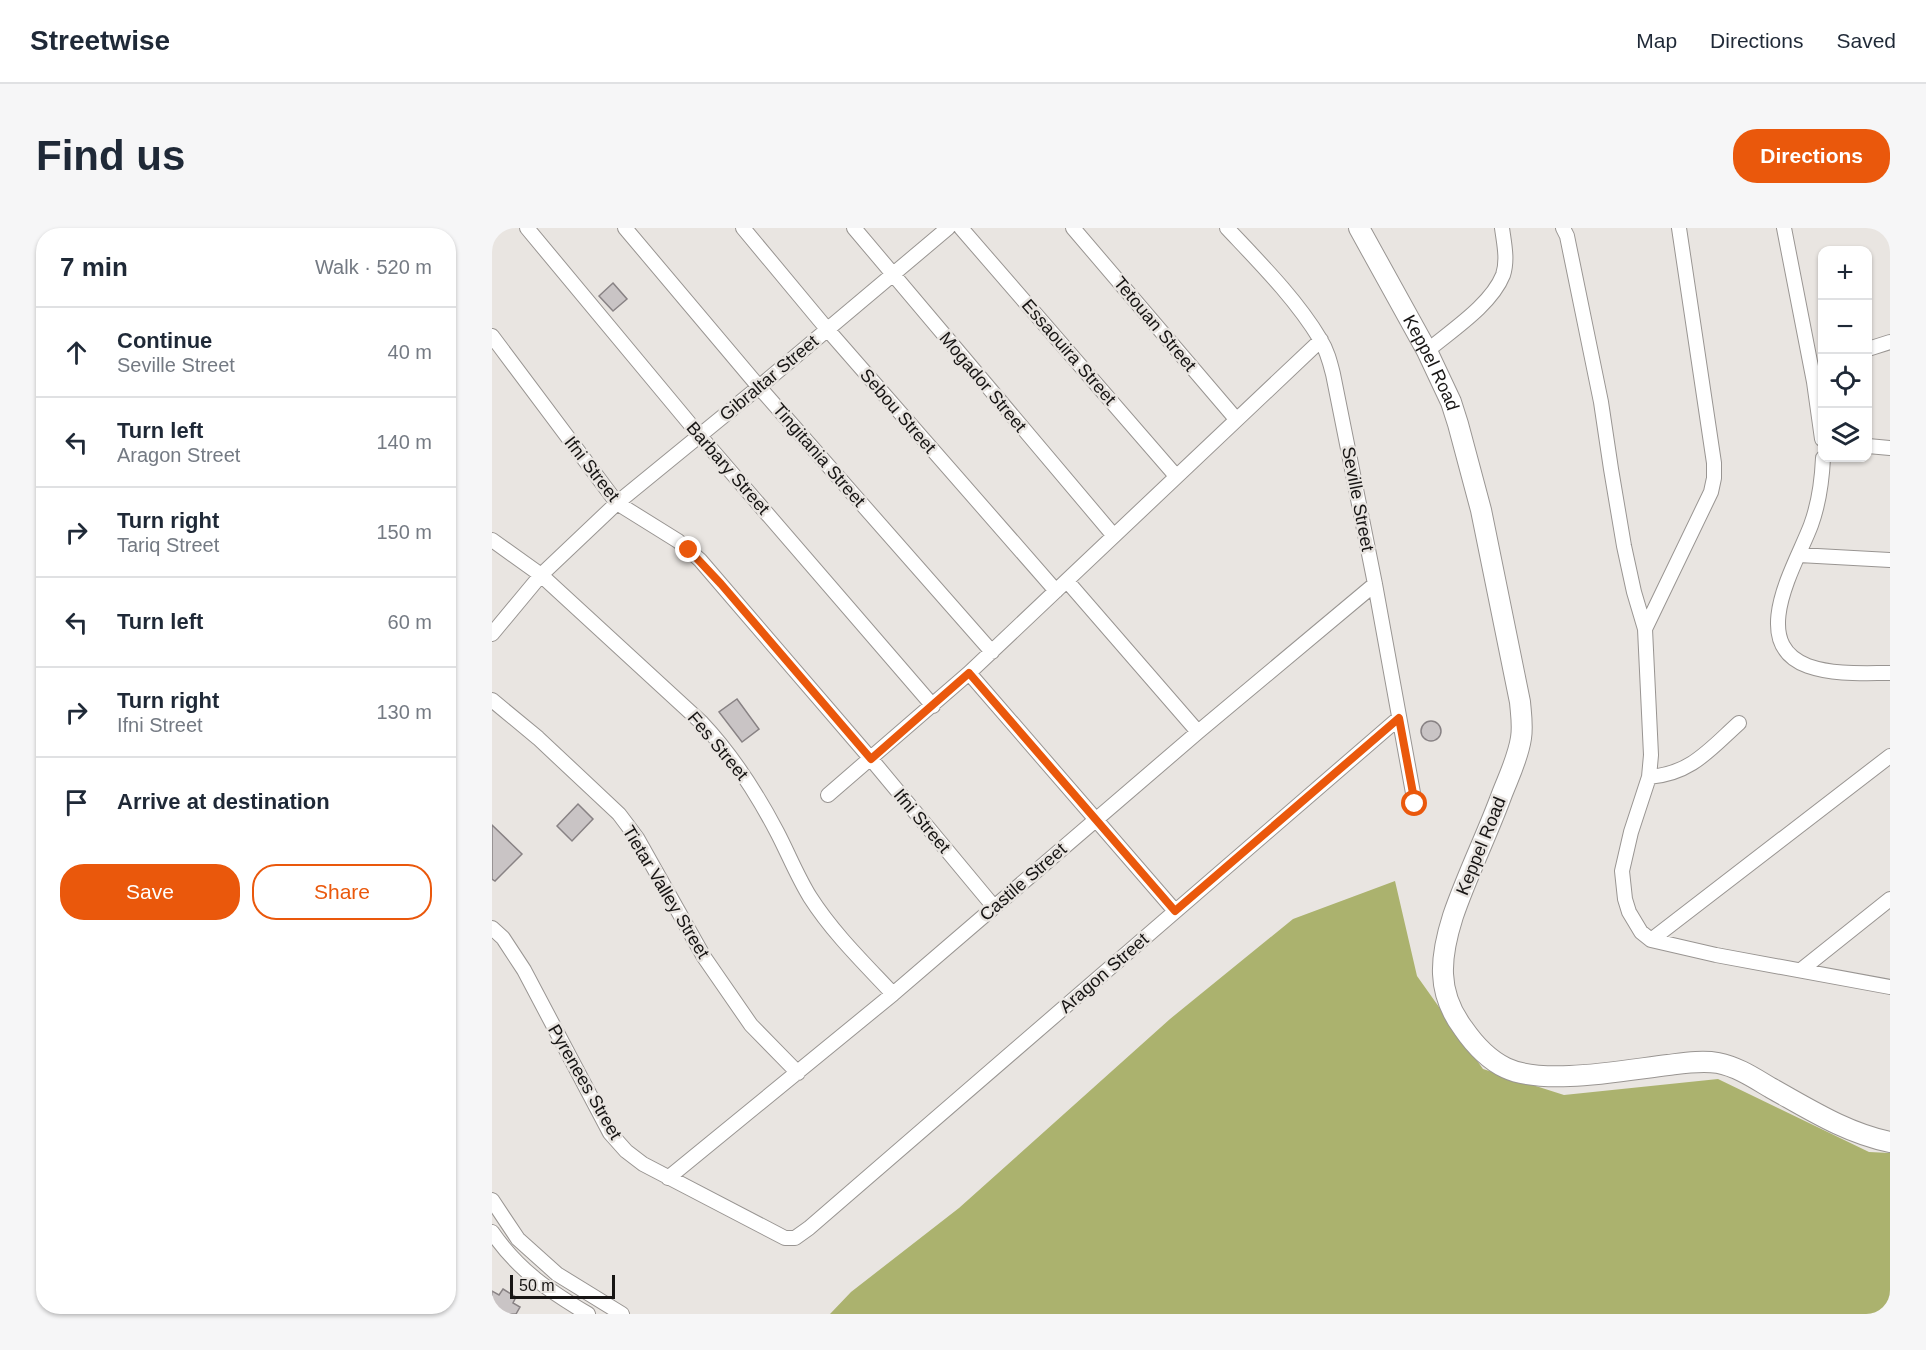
<!DOCTYPE html>
<html lang="en">
<head>
<meta charset="utf-8">
<style>
	:root { --surface:#fff; --page:#f6f6f7; --text:#1f2937; --muted:#747a83; --line:#e0e1e3; --accent:#ea580c }
	body { margin:0; font-family:Arial,sans-serif; background:var(--page); color:var(--text) }
	.controls { position:absolute; right:18px; top:18px; display:grid; overflow:hidden; border-radius:12px; box-shadow:0 2px 4px #0004 }
	.controls button { width:54px; height:54px; display:grid; place-items:center; padding:0; border:0; border-bottom:2px solid var(--line); background:var(--surface); color:var(--text); font:30px sans-serif }
	.scale { position:absolute; left:18px; bottom:15px; width:105px; box-sizing:border-box; padding-left:6px; border:3px solid #171514; border-top:0; font-size:16px; line-height:21px; white-space:nowrap; color:#171514; -webkit-text-stroke:4px #e9e5e1; paint-order:stroke }
	.stop { position:absolute; width:18px; height:18px; margin:-14px; border:4px solid #ea580c; border-radius:50%; background:#fff }
	.stop.end { background:#ea580c; border-color:#fff; box-shadow:0 2px 6px #0008 }
	.list { margin:0; padding:0; list-style:none }
	h2 { display:flex; justify-content:space-between; align-items:center; height:78px; margin:0; padding:0 24px; font-size:26px }
	h2 small { font-size:20px; font-weight:400; color:var(--muted) }
	.list li { display:grid; grid-template-columns:39px 1fr auto; gap:18px; align-items:center; box-sizing:border-box; height:90px; padding:0 24px; border-top:2px solid var(--line) }
	.list b { display:block; font-size:22px; white-space:nowrap }
	.list p { margin:0; font-size:20px; white-space:nowrap; color:var(--muted) }
	.list em { font-size:20px; font-style:normal; color:var(--muted) }
	.actions { display:flex; gap:12px; padding:18px 24px }
	.actions a { flex:1; padding:14px 0; border:2px solid var(--accent); border-radius:24px; text-align:center; font-size:21px; color:var(--accent) }
	.actions .main { background:var(--accent); color:#fff }
	.icon { flex:none; width:33px; height:33px; fill:none; stroke:currentColor; stroke-width:2; stroke-linecap:round; stroke-linejoin:round }
	.map { position:relative; flex:none; width:1398px; height:1086px; overflow:hidden; border-radius:24px }
	header { display:flex; align-items:center; gap:36px; box-sizing:border-box; height:84px; padding:0 30px; background:var(--surface); border-bottom:2px solid var(--line) }
	header strong { font-size:28px }
	nav { display:flex; gap:33px; margin-inline-start:auto; font-size:21px }
	.intro { display:flex; align-items:center; justify-content:space-between; box-sizing:border-box; height:144px; padding:0 36px }
	h1 { margin:0; font-size:42px }
	.button { padding:15px 27px; border-radius:24px; background:var(--accent); color:#fff; font-size:21px; font-weight:700 }
	main { display:flex; gap:36px; padding:0 36px }
	aside { flex:1; background:var(--surface); border-radius:24px; box-shadow:0 2px 4px #0004 }
	.map>svg:first-child { display:block }
	.forest { fill:#abb26e }
	.building { fill:#c9c4c5; stroke:#888284; stroke-width:1.5 }
	.lines { fill:none; stroke-linecap:round; stroke-linejoin:round }
	.street-casing { stroke:#999592; stroke-width:16 }
	.secondary-casing { stroke:#999592; stroke-width:22 }
	.street { stroke:#fff; stroke-width:14 }
	.secondary { stroke:#fff; stroke-width:20 }
	.route { stroke:#ea580c; stroke-width:8 }
	.labels { text-anchor:middle; dominant-baseline:central; stroke-width:5; stroke-linejoin:round; paint-order:stroke }
	.street-label { font-size:18px; fill:#171514; stroke:#e9e5e1 }
</style>
</head>
<body>
<header>
<strong>Streetwise</strong>
<nav><a>Map</a><a>Directions</a><a>Saved</a></nav>
</header>
<div class="intro"><h1>Find us</h1><a class="button">Directions</a></div>
<main>
<aside>
<h2>7 min<small>Walk · 520 m</small></h2>
<ul class="list">
<li><svg class="icon" aria-label="ahead" viewBox="0 0 24 24"><path d="M12 20V5M6 11l6-6 6 6"/></svg><div><b>Continue</b><p>Seville Street</p></div><em>40 m</em></li>
<li><svg class="icon" aria-label="left" viewBox="0 0 24 24"><path d="M17 20v-9H6M10 6l-5 5 5 5"/></svg><div><b>Turn left</b><p>Aragon Street</p></div><em>140 m</em></li>
<li><svg class="icon" aria-label="right" viewBox="0 0 24 24"><path d="M7 20v-9h11M14 6l5 5-5 5"/></svg><div><b>Turn right</b><p>Tariq Street</p></div><em>150 m</em></li>
<li><svg class="icon" aria-label="left" viewBox="0 0 24 24"><path d="M17 20v-9H6M10 6l-5 5 5 5"/></svg><div><b>Turn left</b></div><em>60 m</em></li>
<li><svg class="icon" aria-label="right" viewBox="0 0 24 24"><path d="M7 20v-9h11M14 6l5 5-5 5"/></svg><div><b>Turn right</b><p>Ifni Street</p></div><em>130 m</em></li>
<li><svg class="icon" aria-label="arrive" viewBox="0 0 24 24"><path d="M6 21V4h12l-3 4 3 4H6"/></svg><div><b>Arrive at destination</b></div></li>
</ul>
<div class="actions"><a class="main">Save</a><a>Share</a></div>
</aside>
<div class="map">
<svg width="1398" height="1086" viewBox="0 0 1398 1086">
	<rect width="100%" height="100%" fill="#e9e5e1"/>
	<path class="forest" d="M903,653l22,95 66,93 81,26 154,-16 151,73 21,1v161h-1060l21,-22 108,-84 211,-189 123,-100z"/>
	<path class="building" d="M121,55l14,16 -14,12 -14,-15z
		M245,471l22,30 -17,13 -23,-30z
		M929 503a10 10 0 1 1 20 0a10 10 0 1 1-20 0Z
		M86,576l15,15 -21,22 -15,-15z
		M0,597l30,29 -27,27 -3,-2z
		M11,1061l13,8 -3,6 7,4 -4,7h-24v-23l7,4z"/>
	<g class="lines">
		<defs>
			<path id="street" d="M35,0l173,208 233,270
				M133,0l134,159 233,265
				M251,0l84,101 229,262
				M362,0l260,308
				M469,0l215,248
				M581,0l163,191
				M735,0c32,34 69,71 93,111 7,11 10,23 13,35l42,210 40,220
				M1071,0l4,8 34,166 10,67 13,77 10,46 11,37 6,126 -2,22 -18,55 -9,39 3,28 4,13 12,20 10,8 65,15 174,32
				M1292,0l30,154 8,57
				M0,108l125,167 61,38 22,19 171,199 123,148
				M1376,121l22,-7
				M935,123c25,-21 64,-46 76,-76 5,-15 1,-32 -1,-47
				M1376,218l22,2
				M1331,230c-1,22 -4,45 -12,67 -14,38 -65,118 -3,141 26,9 55,7 82,7
				M0,312l49,35 161,148c31,33 54,69 75,109 11,21 20,44 33,65 23,36 54,66 83,97
				M1307,327l91,5
				M575,353l131,151
				M1153,401l66,-137 3,-14v-15l-35,-235
				M0,406l49,-59 76,-72 142,-116 189,-159
				M477,445l206,238
				M0,472l46,38 81,76 18,24 67,119 47,68 47,48
				M1157,549c42,-3 61,-28 90,-54
				M336,567l141,-122 352,-333
				M0,700l11,10 21,32 86,163 16,18 17,13 142,74h10l14,-10 590,-510
				M1159,712l239,-184
				M1309,742l89,-71
				M176,950l225,-184 305,-262 177,-148
				M0,972l26,39 39,35 65,40
				M0,1004c26,38 57,59 96,82"/>
			<g id="secondary">
				<path id="s1" d="M867,0l68,123 24,51 7,22 23,86 39,192c1,12 3,24 1,36 -3,20 -12,38 -19,56 -15,41 -35,81 -49,122 -13,41 -17,76 10,112 11,16 26,32 43,40 38,18 119,2 162,-3 16,-2 34,-5 50,-2 20,4 36,15 53,25 38,21 75,45 119,54"/>
			</g>
		</defs>
		<use href="#street" class="street-casing"/>
		<use href="#secondary" class="secondary-casing"/>
		<use href="#street" class="street"/>
		<use href="#secondary" class="secondary"/>
	</g>
	<g class="lines">
		<path class="route" d="M197,322l32,34 150,175 98,-86 206,238 224,-193 16,86"/>
	</g>
	<g class="labels">
		<g class="street-label">
			<text transform="translate(663 96) rotate(50)">Tetouan Street</text>
			<text transform="translate(577 124) rotate(49)">Essaouira Street</text>
			<text stroke="none"><textPath href="#s1" startOffset="153">Keppel Road</textPath></text>
			<text transform="translate(277 150) rotate(-40)">Gibraltar Street</text>
			<text transform="translate(491 154) rotate(50)">Mogador Street</text>
			<text transform="translate(406 183) rotate(49)">Sebou Street</text>
			<text transform="translate(327 227) rotate(49)">Tingitania Street</text>
			<text transform="translate(236 240) rotate(49)">Barbary Street</text>
			<text transform="translate(100 241) rotate(52)">Ifni Street</text>
			<text transform="translate(866 271) rotate(79)">Seville Street</text>
			<text transform="translate(226 518) rotate(50)">Fes Street</text>
			<text transform="translate(430 593) rotate(50)">Ifni Street</text>
			<text transform="translate(989 618) rotate(-68)">Keppel Road</text>
			<text transform="translate(531 654) rotate(-41)">Castile Street</text>
			<text transform="translate(174 664) rotate(59)">Tietar Valley Street</text>
			<text transform="translate(612 745) rotate(-41)">Aragon Street</text>
			<text transform="translate(93 854) rotate(60)">Pyrenees Street</text>
		</g>
	</g>
</svg>
<div class="controls">
<button>+</button>
<button>−</button>
<button><svg class="icon" aria-label="locate" viewBox="0 0 24 24"><circle cx="12" cy="12" r="6"/><path d="M12 2v4M12 18v4M2 12h4M18 12h4"/></svg></button>
<button><svg class="icon" aria-label="layers" viewBox="0 0 24 24"><path d="M12 4l9 5-9 5-9-5zM3 14l9 5 9-5"/></svg></button>
</div>
<div class="scale">50 m</div>
<div class="stop" style="left:923px;top:576px"></div>
<div class="stop end" style="left:197px;top:322px"></div>
</div>
</main>
</body>
</html>
